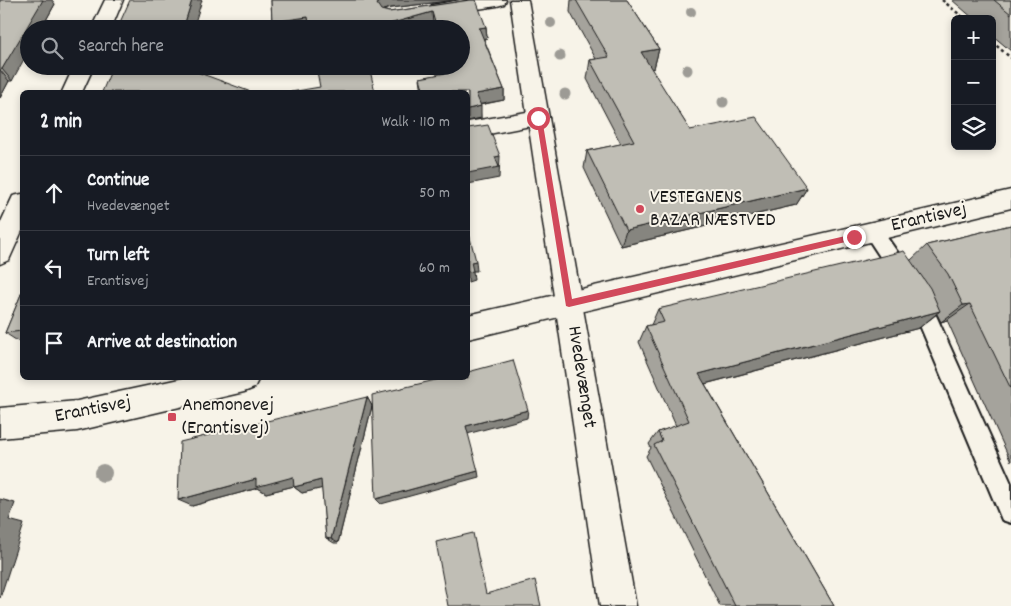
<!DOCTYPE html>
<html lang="en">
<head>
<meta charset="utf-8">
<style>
	:root { --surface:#171b24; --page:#20242c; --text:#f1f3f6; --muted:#9ea1a6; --line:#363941 }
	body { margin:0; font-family:Dekko,sans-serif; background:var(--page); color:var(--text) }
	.controls { position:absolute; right:15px; top:15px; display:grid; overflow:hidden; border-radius:8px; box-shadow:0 2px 8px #0003 }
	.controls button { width:45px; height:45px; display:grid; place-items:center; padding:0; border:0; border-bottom:1px solid var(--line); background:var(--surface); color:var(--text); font:25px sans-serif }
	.stop { position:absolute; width:15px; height:15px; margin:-11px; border:4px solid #d1495b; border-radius:50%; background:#fff }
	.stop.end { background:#d1495b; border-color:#fff; box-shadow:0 1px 5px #0008 }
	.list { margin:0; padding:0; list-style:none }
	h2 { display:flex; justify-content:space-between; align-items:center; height:65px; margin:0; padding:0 20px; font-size:21px }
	h2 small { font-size:16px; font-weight:400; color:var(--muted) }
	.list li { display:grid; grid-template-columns:32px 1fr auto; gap:15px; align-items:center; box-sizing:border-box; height:75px; padding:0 20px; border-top:1px solid var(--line) }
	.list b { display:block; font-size:19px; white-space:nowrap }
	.list p { margin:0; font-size:16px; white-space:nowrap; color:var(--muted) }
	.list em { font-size:16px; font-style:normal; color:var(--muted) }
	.icon { flex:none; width:28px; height:28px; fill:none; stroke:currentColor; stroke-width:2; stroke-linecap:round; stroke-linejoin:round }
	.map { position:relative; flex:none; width:1011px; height:606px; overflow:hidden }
	.search { position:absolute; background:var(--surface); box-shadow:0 2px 8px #0003; left:20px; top:20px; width:450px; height:55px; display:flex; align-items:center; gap:12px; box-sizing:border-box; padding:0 18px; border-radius:28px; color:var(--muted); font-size:19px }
	.panel { position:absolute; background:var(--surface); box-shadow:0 2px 8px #0003; left:20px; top:90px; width:450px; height:290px; border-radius:8px }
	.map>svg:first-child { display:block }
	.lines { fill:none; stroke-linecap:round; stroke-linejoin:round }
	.service-casing { stroke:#1c1c1c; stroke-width:4 }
	.minor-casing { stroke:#1c1c1c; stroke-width:3 }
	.tertiary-casing { stroke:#1c1c1c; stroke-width:3 }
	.path { stroke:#1c1c1c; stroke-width:2.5; stroke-dasharray:3 3; stroke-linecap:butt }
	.service { fill:#f7f3e8; fill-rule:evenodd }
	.minor { fill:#f7f3e8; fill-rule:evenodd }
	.tertiary { fill:#f7f3e8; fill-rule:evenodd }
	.tree { fill:#9d9b95 }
	.wall { fill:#a5a39c; stroke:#1c1c1c }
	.shaded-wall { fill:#86857f; stroke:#1c1c1c }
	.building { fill:#c0beb5; stroke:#1c1c1c }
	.route { fill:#d1495b }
	.poi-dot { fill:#d1495b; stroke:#f7f3e8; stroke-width:2 }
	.labels { text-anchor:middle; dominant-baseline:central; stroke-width:4; stroke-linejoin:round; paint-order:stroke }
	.poi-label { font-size:20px; fill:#1c1c1c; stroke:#f7f3e8; text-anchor:start }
	.street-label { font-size:20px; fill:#1c1c1c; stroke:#f7f3e8 }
</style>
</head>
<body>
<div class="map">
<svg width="1011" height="606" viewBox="0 0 1011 606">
	<rect width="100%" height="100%" fill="#f7f3e8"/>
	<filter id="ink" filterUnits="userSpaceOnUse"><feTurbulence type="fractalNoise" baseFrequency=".02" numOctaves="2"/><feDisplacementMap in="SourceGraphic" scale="10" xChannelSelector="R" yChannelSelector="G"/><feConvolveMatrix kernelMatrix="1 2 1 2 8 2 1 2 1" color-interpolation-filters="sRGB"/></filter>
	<g filter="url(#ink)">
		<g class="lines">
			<defs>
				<path id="service" d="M872,224l7,2 47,67 85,190v40l-9,-3 -91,-216 -48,-73 2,-5z"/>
				<path id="minor" d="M105,0h18l-12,29h-20z
					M461,0h45l-2,4 -7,2 -58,9 -7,-2 -2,-4 2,-4z
					M74,66h20l-12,26h-20z
					M538,110l8,3 3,5 -3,5 -78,15v-16z
					M1011,190v18l-543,131v-24z
					M22,194v37l-13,29 -9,4v-40l13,-28z
					M184,378h75l-5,10 -10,4 -167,39 -77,7v-30l77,-7z"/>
				<path id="tertiary" d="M510,0h18l108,606h-36z"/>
			</defs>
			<use href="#service" class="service-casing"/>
			<use href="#minor" class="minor-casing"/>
			<use href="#tertiary" class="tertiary-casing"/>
			<path class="path" d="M942,0l23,19
				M992,42l19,16"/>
			<use href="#service" class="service"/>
			<use href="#minor" class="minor"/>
			<use href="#tertiary" class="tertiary"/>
		</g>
		<g class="tree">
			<circle cx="691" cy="12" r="5"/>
			<circle cx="551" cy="23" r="5"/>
			<circle cx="560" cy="56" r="5.5"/>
			<circle cx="687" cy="70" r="5.5"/>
			<circle cx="565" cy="94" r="5.5"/>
			<circle cx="723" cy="102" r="5.5"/>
			<circle cx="103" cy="473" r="9"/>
		</g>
		<path class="wall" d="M0,0l55,4 -14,25h-12l-17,52h-3l-9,17z
			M271,0h185l-65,8 -8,2 6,2 81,-12 16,27 1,11 -3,1 20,50v11l-24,5 1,13 -13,3v-29h-46l-2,-14 29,-5 -2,-7h14v-37h-26l-2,-5 -16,5h-142l-3,-7z
			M571,0h56l32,49 -5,19 -3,1 39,61 117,58 -11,17 -175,41 -37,-78 3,-17 34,-7 -34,-65 3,-19 6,-1 -26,-47z
			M952,0h59v51l-19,-16v-16h-18z
			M1011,225v237l-64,-142 -6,2 -4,-8 -18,14 -214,56 129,222h-114l-74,-150 5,-8 -2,-4 9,-12 18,-6 -37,-84 7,-16 5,-1 7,-16 253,-49 16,-15z
			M22,292v49l-3,1 -14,-9z
			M367,397l5,9 -34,137h-4l-8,-5 -4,-50 -20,5 -8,-6v-1l-28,7 -8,-5 -66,18z"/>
		<path class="shaded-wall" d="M40,0h12l3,4 -14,25h-12v21l-17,31 -10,-12z
			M192,0h10l-9,29h-10z
			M380,0h76l-65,8 -8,2 -4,6 -2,-12z
			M432,12l1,12 -16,5h-46z
			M308,17l4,12h-37l-3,-7z
			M486,27l1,11 -7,1 -1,-11z
			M659,49l-5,19 -17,3 4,-19z
			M198,66h10l-5,17 -6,-11z
			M0,70l9,11 -9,17z
			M504,89v11l-27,5 -1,-11z
			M481,106v12l-13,3v-12z
			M500,156l-1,22 -31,6v-11l27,-16z
			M807,188l-11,17 -175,41 5,-16z
			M476,261l1,10h-4l1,9 -6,2v-10l3,-10z
			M970,304l-23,16 -6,2 22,-17z
			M940,311l-21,17 -230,60 10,-14z
			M367,397l5,9 -34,137 -7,-4z
			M528,410l-1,8 -60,16 -1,-8z
			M478,471l1,6 -98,27 -5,-5z
			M293,477l9,7 -36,9 -8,-5 -66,18 -14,-6 78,-21z
			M321,480l7,7 -26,6 -8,-6z
			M0,499l15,4 -6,17 15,4 -24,74z"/>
		<path class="building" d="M0,0h43l-41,69 -2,1z
			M130,0h62l-9,29h-66z
			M271,0h109l-3,4 4,6 8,2 81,-12h6l10,27 -7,1 25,61 -28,5 5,12 -13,3v-17h-44l-4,-14 31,-6 -1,-6h11v-37h-24l-5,-17 -61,17h-61l-2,-12 -36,5z
			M576,0h51l32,49 -18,3 49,78 66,-13 51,71 -181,42 -39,-79 47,-10 -44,-81 19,-3z
			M994,0h17v14z
			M113,66h85l-1,6 54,20h-149z
			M316,66h53l6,26h-84l29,-5z
			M488,125l12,31 -5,1 4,10 -31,6v-45z
			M1011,225v164l-41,-85 -7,1 -15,-31 -21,-29z
			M468,230l8,31 -5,1 2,9 -5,1z
			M904,251l26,37 10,23 -241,63 135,232h-99l-81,-161 8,-4 -4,-9 31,-11 -43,-95 18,-4 -6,-13z
			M22,292v39l-17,2z
			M513,360l15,50 -62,16 12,45 -102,28 -4,-104 72,-17h24v-6z
			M367,397l-36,142 -5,-1 -5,-58 -27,7 -1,-10 -37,10v-8l-78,21 2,-58z
			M473,533l13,61 49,-14 6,26h-93l-12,-64z"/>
	</g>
	<path class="route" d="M536,117l6,1 30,181 282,-65 4,3 -4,3 -285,67 -3,-1z"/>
	<g class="poi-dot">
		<circle cx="640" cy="209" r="5"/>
		<rect x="167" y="412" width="10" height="10" rx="2.5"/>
	</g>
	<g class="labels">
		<g class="poi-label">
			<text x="650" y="198">VESTEGNENS<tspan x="650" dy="23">BAZAR NÆSTVED</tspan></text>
			<text x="182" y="406">Anemonevej<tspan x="182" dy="23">(Erantisvej)</tspan></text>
		</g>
		<g class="street-label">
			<text transform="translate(929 218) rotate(-13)">Erantisvej</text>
			<text transform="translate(581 377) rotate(81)">Hvedevænget</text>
			<text transform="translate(93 410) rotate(-11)">Erantisvej</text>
		</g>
	</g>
</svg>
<div class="controls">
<button>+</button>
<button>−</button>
<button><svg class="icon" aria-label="layers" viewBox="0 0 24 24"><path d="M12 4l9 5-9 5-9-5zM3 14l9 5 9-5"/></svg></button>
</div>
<div class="stop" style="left:538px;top:118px"></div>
<div class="stop end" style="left:854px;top:237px"></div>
<div class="search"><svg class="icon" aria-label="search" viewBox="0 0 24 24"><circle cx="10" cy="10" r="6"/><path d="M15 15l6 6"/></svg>Search here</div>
<section class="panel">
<h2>2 min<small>Walk · 110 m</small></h2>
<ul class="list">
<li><svg class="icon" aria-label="ahead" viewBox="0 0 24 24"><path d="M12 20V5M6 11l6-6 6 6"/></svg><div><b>Continue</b><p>Hvedevænget</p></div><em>50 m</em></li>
<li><svg class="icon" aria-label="left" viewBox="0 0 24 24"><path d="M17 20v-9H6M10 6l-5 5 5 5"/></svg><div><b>Turn left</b><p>Erantisvej</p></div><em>60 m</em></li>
<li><svg class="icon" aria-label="arrive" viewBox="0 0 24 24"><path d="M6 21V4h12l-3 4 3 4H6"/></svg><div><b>Arrive at destination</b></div></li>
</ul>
</section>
</div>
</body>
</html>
